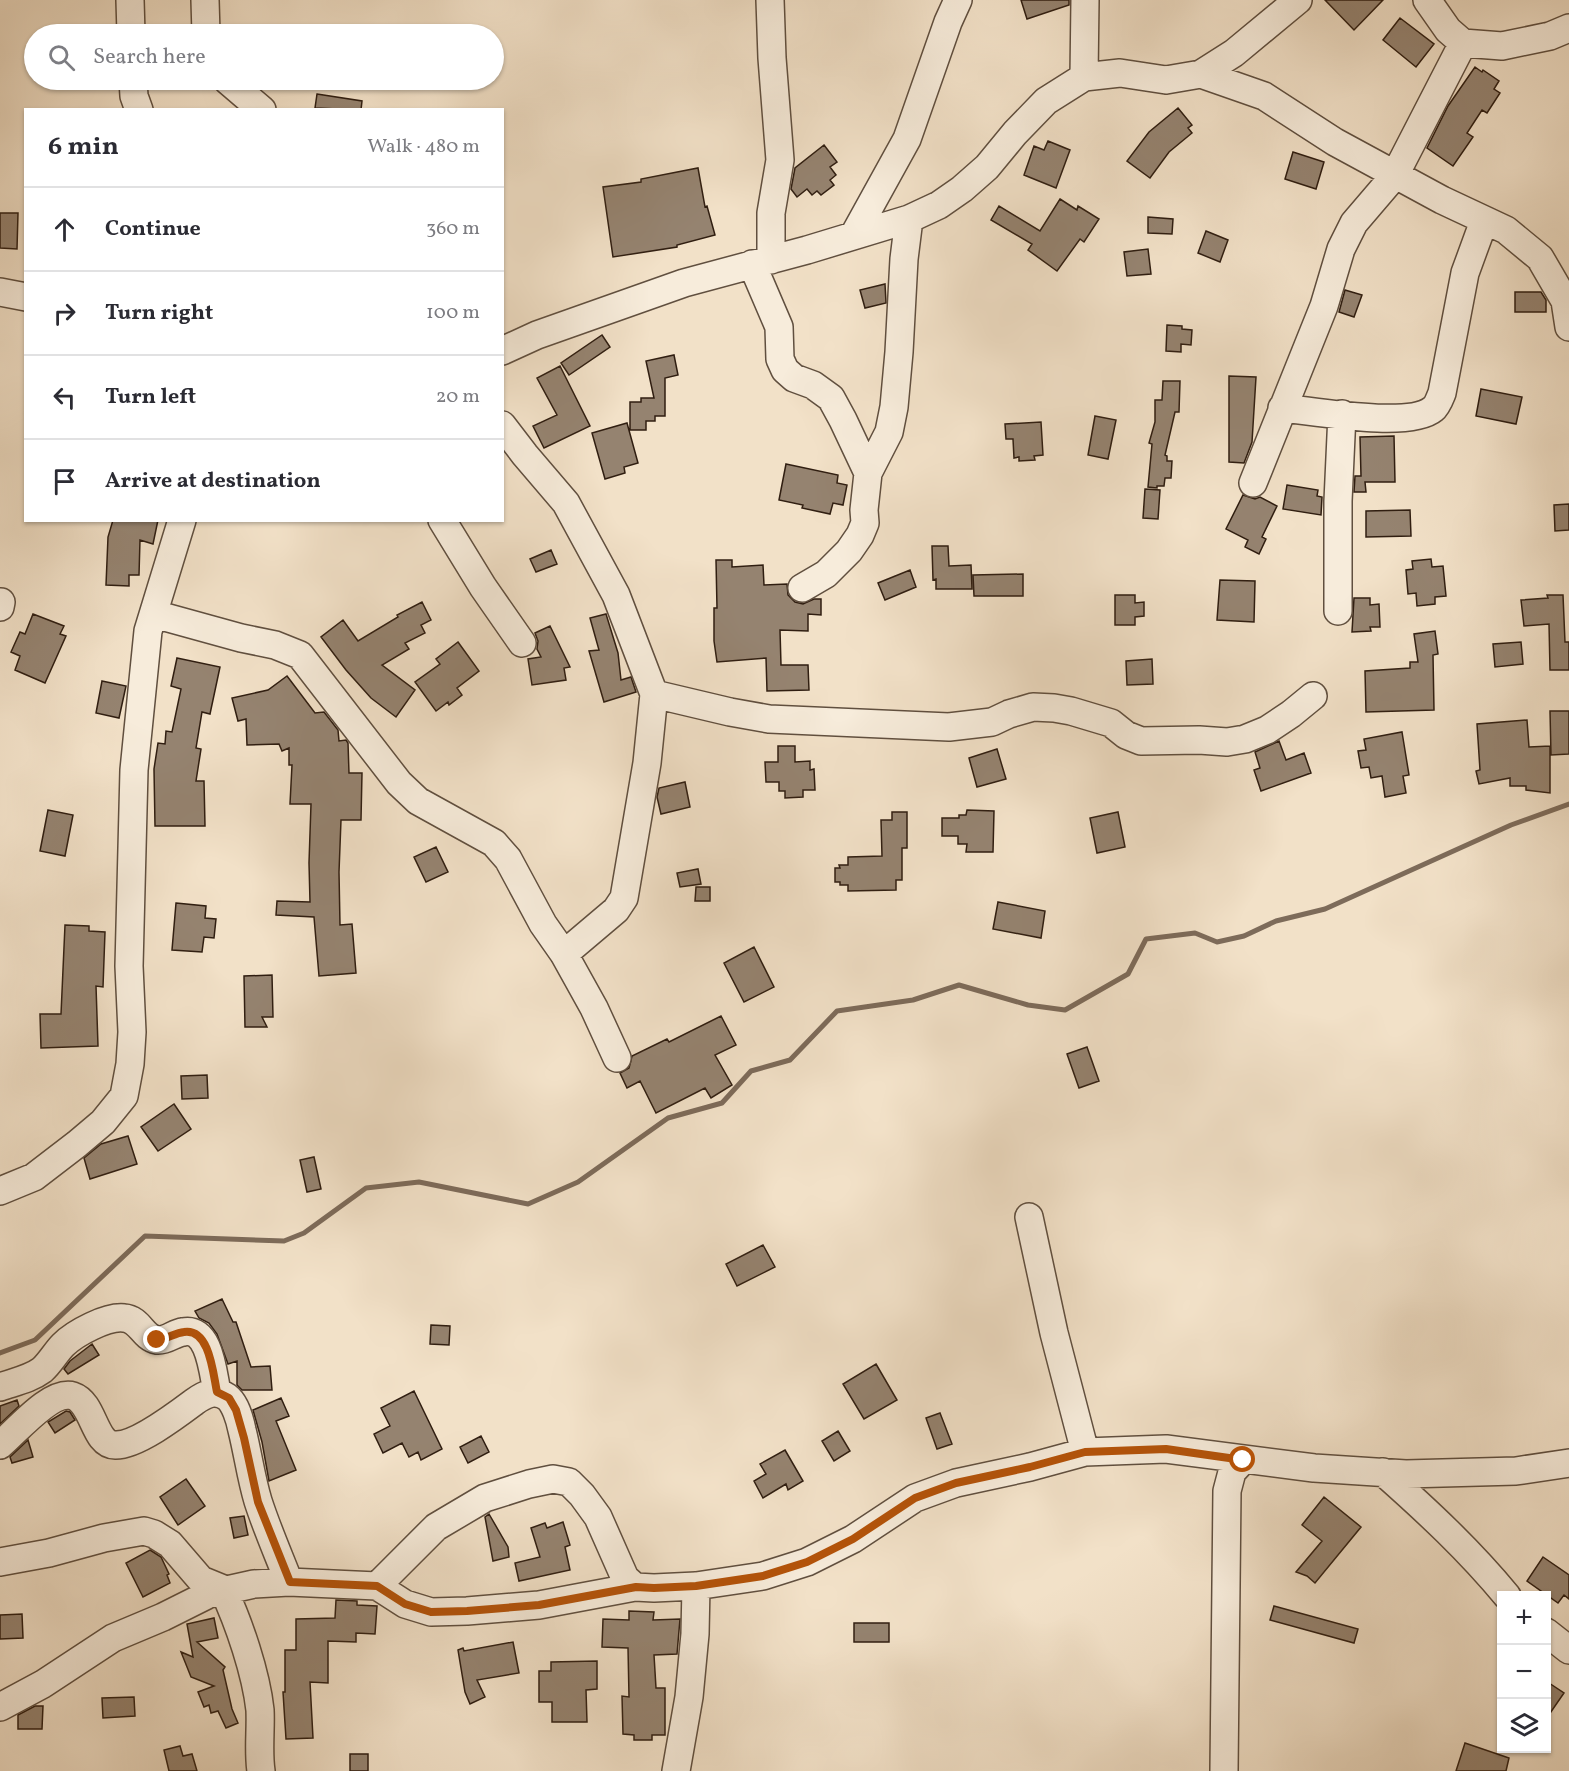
<!DOCTYPE html>
<html lang="en">
<head>
<meta charset="utf-8">
<style>
	:root { --surface:#fff; --page:#f7f7f7; --text:#2b2b33; --muted:#7c7c81; --line:#e1e1e2 }
	body { margin:0; font-family:Vollkorn,serif; background:var(--page); color:var(--text) }
	.controls { position:absolute; right:18px; bottom:18px; display:grid; overflow:hidden; border-radius:0px; box-shadow:0 2px 4px #0004 }
	.controls button { width:54px; height:54px; display:grid; place-items:center; padding:0; border:0; border-bottom:2px solid var(--line); background:var(--surface); color:var(--text); font:30px sans-serif }
	.stop { position:absolute; width:18px; height:18px; margin:-14px; border:4px solid #b45309; border-radius:50%; background:#fff }
	.stop.end { background:#b45309; border-color:#fff; box-shadow:0 2px 6px #0008 }
	.list { margin:0; padding:0; list-style:none }
	h2 { display:flex; justify-content:space-between; align-items:center; height:78px; margin:0; padding:0 24px; font-size:26px }
	h2 small { font-size:20px; font-weight:400; color:var(--muted) }
	.list li { display:grid; grid-template-columns:39px 1fr auto; gap:18px; align-items:center; box-sizing:border-box; height:84px; padding:0 24px; border-top:2px solid var(--line) }
	.list b { display:block; font-size:22px; white-space:nowrap }
	.list em { font-size:20px; font-style:normal; color:var(--muted) }
	.icon { flex:none; width:33px; height:33px; fill:none; stroke:currentColor; stroke-width:2; stroke-linecap:round; stroke-linejoin:round }
	.map { position:relative; flex:none; width:1569px; height:1771px; overflow:hidden }
	.search { position:absolute; background:var(--surface); box-shadow:0 2px 4px #0004; left:24px; top:24px; width:480px; height:66px; display:flex; align-items:center; gap:15px; box-sizing:border-box; padding:0 21px; border-radius:33px; color:var(--muted); font-size:22px }
	.panel { position:absolute; background:var(--surface); box-shadow:0 2px 4px #0004; left:24px; top:108px; width:480px; height:414px; border-radius:0px }
	.map>svg:first-child { display:block }
	.lines { fill:none; stroke-linecap:round; stroke-linejoin:round }
	.stream { stroke:#7d6b5a; stroke-width:5 }
	.building { fill:#958370; stroke:#301e11; stroke-width:1.5 }
	.minor-casing { stroke:#604f3f; stroke-width:30 }
	.minor { stroke:#f7ecdb; stroke-width:27 }
	.route { stroke:#b45309; stroke-width:8 }
</style>
</head>
<body>
<div class="map">
<svg width="1569" height="1771" viewBox="0 0 1569 1771">
	<rect width="100%" height="100%" fill="#f2e1c8"/>
	<filter id="stains"><feTurbulence type="fractalNoise" baseFrequency=".00333" numOctaves="4"/><feColorMatrix values="0 0 0 0 .2 0 0 0 0 .09 0 0 0 0 .02 0 0 0 .5 -.17"/></filter>
	<radialGradient id="worn" r=".72"><stop offset=".6" stop-color="#630" stop-opacity="0"/><stop offset="1" stop-color="#630" stop-opacity=".3"/></radialGradient>
	<g class="lines">
		<path class="stream" d="M0,1353l35,-13 110,-104 139,5 20,-8 62,-45 53,-6 109,22 50,-22 90,-64 54,-15 29,-32 39,-11 47,-49 76,-11 46,-15 69,20 37,5 63,-36 18,-35 49,-6 22,9 27,-6 32,-15 49,-12 186,-84 58,-21"/>
	</g>
	<path class="building" d="M1021,0h48v5l-42,14z
		M1325,0h58l-29,30z
		M1400,18l34,26 -18,23 -33,-27z
		M1475,67l7,5 1,-2 16,11 -5,8 6,4 -13,20 -5,-3 -15,23 6,4 -20,29 -26,-18 21,-42z
		M317,94l45,7 -1,9 -46,-2z
		M1178,108l14,17 -4,3 4,5 -23,19 -19,26 -23,-17 22,-29z
		M1048,141l22,9 -14,38 -32,-13 10,-29 10,4z
		M824,145l13,17 -7,5 6,8 -6,5 4,5 -13,10 -4,-4 -5,4 -5,-6 -10,8 -6,-8 4,-21z
		M1293,152l31,10 -8,27 -31,-10z
		M698,168l7,39 2,-1 8,29 -38,10v2l-64,10 -10,-70 38,-5v-3z
		M1060,199l17,11 1,-4 21,13 -15,23 -4,-3 -23,32 -29,-21 4,-6 -41,-24 8,-14 41,25z
		M0,213h18l-1,36 -17,-1z
		M1148,217l25,2 -1,15 -24,-1z
		M1206,231l22,9 -8,22 -22,-9z
		M1148,249l3,25 -24,2 -3,-24z
		M885,284l1,19 -21,5 -5,-18z
		M1345,290l17,5 -8,22 -15,-5z
		M1515,292h26l5,8v12h-31z
		M1167,325l15,1v3l10,1 -1,15 -10,-1v8l-15,-1z
		M602,335l8,12 -41,28 -8,-12z
		M674,355l4,20 -13,3v38h-10v5h-9v9h-16v-28h11v-4h13l-8,-37z
		M560,366l30,60 -46,22 -11,-22 24,-11 -20,-37z
		M1229,376l27,1 -4,65 -8,21 -15,-1z
		M1163,381h17l-1,31h-4l-10,43 2,1v5h5l-1,17h-6l-1,8h-7v2l-9,-1 4,-43 -3,-1 6,-21v-22h7z
		M1481,389l41,8 -6,27 -40,-8z
		M1095,416l21,4 -8,39 -20,-4z
		M1041,422l2,33 -9,1 1,4 -16,1v-4l-5,1 -1,-19h-7l-1,-15z
		M627,423l11,40 -14,4 1,6 -20,6 -13,-46z
		M1394,436l1,46h-30l1,10h-12l1,-16h6l-1,-39z
		M786,464l52,11 -1,8 10,2 -4,20 -10,-2 -3,11 -28,-6 1,-3 -24,-5z
		M1287,485l31,5 -1,6 5,1 -1,18 -38,-6z
		M1145,489l15,1 -2,29 -15,-1z
		M1243,495l12,4 5,-2 17,9 -15,31 4,2 -7,15 -14,-7 3,-7 -22,-11z
		M1569,504v26l-14,1 -1,-26z
		M1410,510l1,26 -45,1v-26z
		M113,520h45l-5,24 -13,-4 -1,35h-10v11l-23,-1 2,-48z
		M932,546h16l1,20 22,-1 1,24h-36v-10l-3,1z
		M551,550l6,14 -21,8 -6,-13z
		M1431,559l1,8 11,-1 3,30 -11,1v7l-18,2 -1,-13 -8,1 -2,-24 7,-1 -1,-8z
		M716,560h16v7l31,-2 1,20 23,-1 1,11 7,7 8,2 11,-5h7v16l-13,-1v17l-28,-1 1,35h27l1,25 -42,1 -1,-33 -49,4 -3,-21v-33h3z
		M910,570l6,17 -31,13 -7,-17z
		M1023,574v22h-49l-1,-21z
		M1220,580l35,1 -1,41 -37,-2z
		M1115,595h20v8l9,-1v14l-9,1v8h-20z
		M1547,595h16l2,47h4v28h-19l-1,-46 -25,2 -3,-26 27,-2z
		M1354,598h16v7l9,-1 1,23h-10l1,4 -19,1z
		M422,602l9,18 -10,5 4,8 -20,10 4,6 -27,16 33,25 -19,27 -25,-19 -25,-28 -25,-33 22,-17 15,21 40,-24 -1,-2z
		M33,614l31,12 -4,8 6,2 -21,47 -30,-13 5,-14 -9,-4 9,-20 5,2z
		M606,614l12,39 3,27 10,-3 5,15 -32,10 -15,-51 10,-1 -9,-32z
		M550,626l20,41 -6,1 2,12 -34,5 -4,-26 13,-2 -4,-8 1,-8 -3,-8z
		M1435,631l3,23 -5,1 1,55 -68,2 -1,-41 45,-3v-6h8l-4,-28z
		M458,642l21,29 -22,17 5,7 -13,10 -1,-3 -12,9 -21,-29 25,-18 -4,-5z
		M1521,642l2,22 -28,3 -2,-23z
		M177,658l43,9 -10,47 -8,-2 -6,36 5,1 -5,32h8l1,45h-50l-1,-57 4,-26 7,1 1,-13 6,1 9,-43 -10,-3z
		M1152,659l1,25 -26,1 -1,-24z
		M287,676l28,37 9,-1 14,18 1,11 7,-1 2,3 1,30h13l-1,47h-20l-2,52 1,53 12,-1 4,49 -37,3 -5,-59 -38,-2 1,-14 33,1 -1,-39 2,-59h-21l2,-39h-3v-17l-7,3 -3,-7 -32,1 -1,-26 -8,2 -6,-23 36,-8z
		M102,681l24,5 -7,32 -23,-5z
		M1550,711h19v43l-18,1z
		M1527,720l2,27 21,-1v47l-24,-3v-4h-16v-8l-31,6 -3,-13 4,-1 -3,-46z
		M1402,732l7,43 -6,1 3,17 -21,4 -3,-21 -11,2 -2,-11 -8,1 -3,-17 8,-1 -2,-11z
		M1279,741l7,19 18,-7 7,20 -50,18 -7,-21 6,-2 -5,-16z
		M778,746h17v16l15,-1v9l4,-1 1,21h-12v7l-18,1v-7h-6v-9h-13l-1,-20h13z
		M997,749l9,30 -29,8 -8,-29z
		M685,782l5,25 -29,7 -4,-17 2,-9z
		M48,810l25,5 -8,41 -25,-5z
		M967,810l27,1 -1,41h-27l1,-8h-9v-8h-16v-18h17v-3h7z
		M892,812h15v36h-5v32h-6v10l-48,1v-6h-8v-3h-5v-14h5l-1,-3h9v-8l34,-1 -1,-36h11z
		M1118,812l7,35 -28,6 -7,-35z
		M436,847l12,25 -22,10 -12,-25z
		M698,869l3,15 -21,3 -3,-14z
		M696,887h14v14h-15z
		M998,902l47,9 -4,27 -48,-9z
		M176,903l30,3 -1,12 11,1 -2,19 -10,-1 -2,15 -30,-2z
		M65,925l24,1v5l16,1 -2,55 -7,-1 2,60 -57,2 -1,-34h21z
		M754,947l20,40 -30,15 -20,-39z
		M272,975l1,42h-11l5,10h-22l-1,-51z
		M721,1016l15,29 -21,10 17,30 -21,13 -6,-10 -49,25 -16,-32 -13,7 -7,-15 9,-5 3,-12 35,-17 2,3z
		M1087,1047l12,34 -20,7 -12,-34z
		M207,1075l1,23 -26,1 -1,-23z
		M174,1104l17,25 -33,22 -17,-24z
		M128,1136l9,28 -47,15 -6,-21 17,-14z
		M314,1157l7,32 -14,3 -7,-32z
		M763,1245l12,22 -38,19 -11,-22z
		M222,1299l11,23h3l15,45 19,-1 2,24h-30l-5,-5v-24l-9,3 -11,-30 -8,-11 -10,-5 -4,-7z
		M431,1325l19,1 -1,19 -19,-1z
		M92,1344l7,11 -31,19 -4,-5 6,-8z
		M876,1364l21,36 -33,19 -21,-35z
		M414,1391l28,58 -21,11 -3,-8 -9,5 -7,-14 -19,10 -9,-19 16,-8 -9,-18z
		M281,1398l8,18 -13,5 20,49 -27,11 -7,-39 -9,-32z
		M17,1400l2,6 -19,18v-18z
		M66,1411l4,1 5,8 -20,13 -7,-11z
		M940,1413l12,31 -15,5 -11,-31z
		M838,1431l12,20 -16,10 -12,-20z
		M481,1436l8,16 -21,11 -8,-16z
		M28,1440l5,17 -21,6 -2,-6z
		M785,1450l18,31 -15,9 -2,-6 -23,14 -9,-17 12,-7 -6,-10z
		M186,1479l19,27 -27,19 -18,-28z
		M1324,1497l37,30 -46,56 -8,-7 -11,-4 26,-31 -20,-16z
		M489,1514l19,33 1,10 -16,4 -8,-44z
		M244,1516l4,19 -14,3 -4,-20z
		M563,1522l7,23 -5,2 5,23 -51,11 -4,-18 25,-6 -9,-29 14,-5 2,5z
		M150,1550l11,7 8,17 -2,1 3,8 -27,14 -17,-34z
		M1543,1557l26,18v24l-5,-4 -6,8 -31,-22z
		M336,1600l21,1v4l20,1 -2,28 -19,-1v9l-28,-1v42l-18,-1 3,56 -27,1 -3,-47h2v-42h11v-31l39,-1z
		M1274,1606l84,23 -4,14 -84,-23z
		M629,1611l25,1 -1,8 27,-1 -3,35 -23,1 2,33h9v47h-13v5h-18v-5l-11,-1 -1,-38 7,1 -1,-49 -26,-1 1,-28 26,1z
		M22,1614l1,24 -23,1v-24z
		M214,1618l4,20 -21,4 28,25 -2,3 9,39 6,14 -12,5 -8,-17 -7,2 -2,-8 -5,2 -6,-15 16,-6 -23,-9 -10,-25 12,5 -6,-33z
		M854,1623h35v19h-35z
		M513,1642l6,31 -42,7 8,17 -15,7 -5,-12 -7,-42 5,-2 1,3z
		M597,1661v28l-11,1 1,32h-35v-20h-13v-31h12v-9z
		M1546,1681l18,12 -18,26z
		M134,1697l1,19 -32,2 -1,-20z
		M35,1706h8l-1,23h-24v-14z
		M1465,1743l44,15 -3,13h-50z
		M180,1746l3,10 9,-2 5,17h-28l-5,-21z
		M350,1754h18v17h-18z"/>
	<g class="lines">
		<defs>
			<path id="minor" d="M130,0l1,34
				M205,0l1,34
				M770,0l2,58 8,102 -9,53v47
				M1427,0l21,30 15,13 39,3 48,-10 19,-8
				M1201,74l63,22 71,46 107,58 64,30 34,28 25,43 4,26
				M1084,77l1,-77
				M133,80l1,16 5,14
				M227,80l35,30
				M854,235l53,-96 41,-117 10,-22
				M752,264l27,63 1,32 5,11 9,8 19,7 18,13 12,22 25,53
				M0,292l26,5
				M502,351l35,-16 147,-52 123,-33 102,-31 30,-14 23,-16 25,-22 28,-34 31,-32 38,-24 36,-4 46,7 35,-6 33,-21 64,-53
				M1282,408c32,3 127,21 151,1 4,-3 7,-11 9,-16l23,-120 19,-52
				M502,425l23,30 41,48 50,92 38,99 -7,69 -23,135 -8,12 -52,44
				M1253,483l71,-177 17,-57 13,-26 41,-48 68,-132
				M442,520l41,67 39,56
				M802,588l24,-14 23,-23 11,-16 5,-12 -1,-13 4,-37 21,-41 5,-25 5,-55 5,-93 5,-40
				M0,607l1,-5
				M1338,611v-110l4,-87
				M154,614l87,24 34,7 25,10 99,128 19,18 76,42 14,16 35,65 21,30 30,54 23,50
				M654,694l76,18 39,7 180,8 43,-5 17,-8 24,-7 21,1 17,3 40,12 15,12 15,6 58,-1 28,2 18,-3 22,-9 24,-16 22,-18
				M0,1191l34,-14 43,-33 26,-22 21,-26 6,-32 2,-32 -3,-66 5,-196 14,-139 34,-111
				M1029,1217l25,116 31,119
				M0,1387c14,-5 30,-8 42,-17 8,-7 14,-18 21,-25 12,-12 44,-29 61,-27 16,1 18,19 33,22 10,1 17,-7 26,-8 27,-6 30,42 34,60
				M0,1445c16,-13 51,-56 73,-49 21,7 21,49 42,49 21,1 63,-31 79,-43 11,-8 21,-13 33,-5 8,6 13,23 15,33 6,24 9,48 16,71 9,28 21,55 31,81
				M1383,1472c44,39 86,78 124,124
				M0,1562l49,-9 55,-15 40,-7 10,3 16,10 31,36 22,9c16,34 33,84 37,121 1,20 -2,41 1,61
				M377,1586l28,18 26,8 36,-1 72,-6 96,-18
				M1546,1632l23,18
				M0,1707l43,-23 70,-46 50,-21 46,-23 45,-10 35,-2 88,4 59,-59 49,-29 44,-14 24,-5 16,3 13,13 16,22 27,61 10,9 19,1 42,-2 67,-10 44,-14 46,-23 62,-41 41,-15 74,-16 55,-15 81,-3 148,19 92,6 110,-3 53,-8
				M676,1771l13,-74 6,-63 1,-48
				M1224,1771l3,-280 5,-19 11,-12"/>
		</defs>
		<use href="#minor" class="minor-casing"/>
		<use href="#minor" class="minor"/>
	</g>
	<g class="lines">
		<path class="route" d="M157,1340c10,-1 18,-7 27,-8 26,-4 29,42 33,60l12,6 7,12 8,28 14,64 32,80 87,4 28,18 26,8 36,-1 72,-6 97,-18 18,1 42,-2 67,-10 44,-14 46,-23 62,-41 41,-15 74,-16 55,-15 81,-3 77,11"/>
	</g>
	<rect width="100%" height="100%" filter="url(#stains)"/>
	<rect width="100%" height="100%" fill="url(#worn)"/>
</svg>
<div class="controls">
<button>+</button>
<button>−</button>
<button><svg class="icon" aria-label="layers" viewBox="0 0 24 24"><path d="M12 4l9 5-9 5-9-5zM3 14l9 5 9-5"/></svg></button>
</div>
<div class="stop" style="left:1243px;top:1460px"></div>
<div class="stop end" style="left:157px;top:1340px"></div>
<div class="search"><svg class="icon" aria-label="search" viewBox="0 0 24 24"><circle cx="10" cy="10" r="6"/><path d="M15 15l6 6"/></svg>Search here</div>
<section class="panel">
<h2>6 min<small>Walk · 480 m</small></h2>
<ul class="list">
<li><svg class="icon" aria-label="ahead" viewBox="0 0 24 24"><path d="M12 20V5M6 11l6-6 6 6"/></svg><div><b>Continue</b></div><em>360 m</em></li>
<li><svg class="icon" aria-label="right" viewBox="0 0 24 24"><path d="M7 20v-9h11M14 6l5 5-5 5"/></svg><div><b>Turn right</b></div><em>100 m</em></li>
<li><svg class="icon" aria-label="left" viewBox="0 0 24 24"><path d="M17 20v-9H6M10 6l-5 5 5 5"/></svg><div><b>Turn left</b></div><em>20 m</em></li>
<li><svg class="icon" aria-label="arrive" viewBox="0 0 24 24"><path d="M6 21V4h12l-3 4 3 4H6"/></svg><div><b>Arrive at destination</b></div></li>
</ul>
</section>
</div>
</body>
</html>
